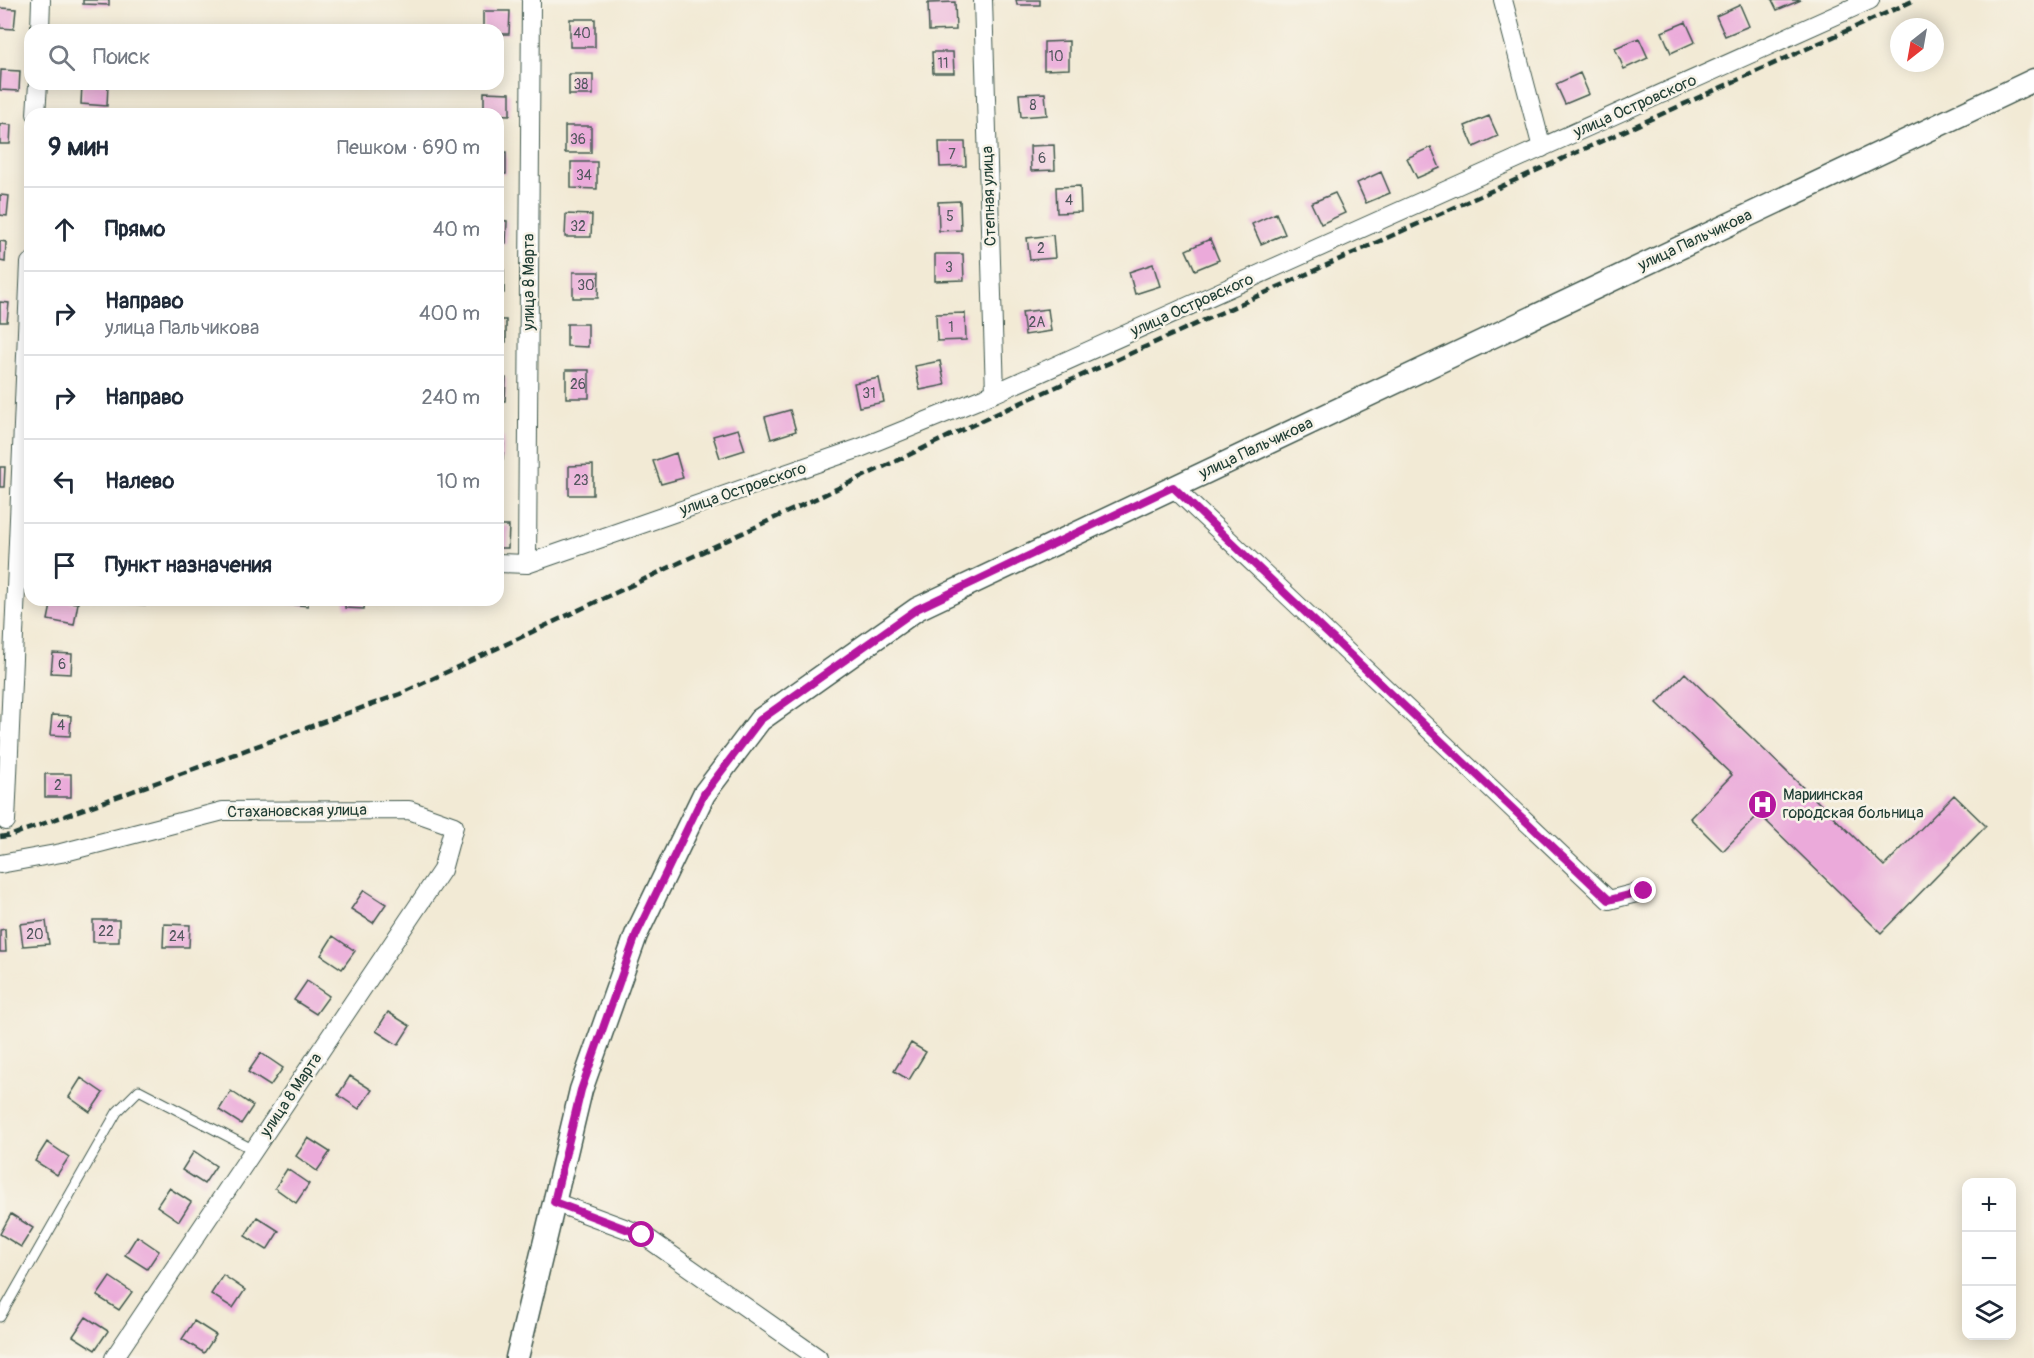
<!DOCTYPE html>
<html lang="ru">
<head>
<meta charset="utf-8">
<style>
	:root { --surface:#fff; --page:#f6f6f7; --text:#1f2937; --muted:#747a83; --line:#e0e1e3 }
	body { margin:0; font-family:Pangolin,sans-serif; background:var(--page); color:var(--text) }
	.controls { position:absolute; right:18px; bottom:18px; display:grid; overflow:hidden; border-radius:12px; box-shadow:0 3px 15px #0003 }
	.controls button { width:54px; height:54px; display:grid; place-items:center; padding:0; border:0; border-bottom:2px solid var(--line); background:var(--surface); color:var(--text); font:30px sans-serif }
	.compass { position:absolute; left:1890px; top:18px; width:54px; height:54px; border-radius:50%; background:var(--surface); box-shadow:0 3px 15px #0003; rotate:211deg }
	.stop { position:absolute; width:18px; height:18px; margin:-14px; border:4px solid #b5179e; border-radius:50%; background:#fff }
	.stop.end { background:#b5179e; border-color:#fff; box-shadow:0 2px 6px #0008 }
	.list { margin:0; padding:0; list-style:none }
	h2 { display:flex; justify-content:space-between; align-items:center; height:78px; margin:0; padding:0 24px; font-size:26px }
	h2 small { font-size:20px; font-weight:400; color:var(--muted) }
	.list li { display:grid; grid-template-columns:39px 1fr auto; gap:18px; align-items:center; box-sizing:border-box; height:84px; padding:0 24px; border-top:2px solid var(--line) }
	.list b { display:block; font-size:22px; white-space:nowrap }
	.list p { margin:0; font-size:20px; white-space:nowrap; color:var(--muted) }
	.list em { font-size:20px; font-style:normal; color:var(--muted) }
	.icon { flex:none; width:33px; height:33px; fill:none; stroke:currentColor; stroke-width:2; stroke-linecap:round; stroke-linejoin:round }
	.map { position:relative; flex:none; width:2034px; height:1358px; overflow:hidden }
	.search { position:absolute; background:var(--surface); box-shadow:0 3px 15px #0003; left:24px; top:24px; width:480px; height:66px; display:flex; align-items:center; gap:15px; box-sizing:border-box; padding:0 21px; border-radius:18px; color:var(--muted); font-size:22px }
	.panel { position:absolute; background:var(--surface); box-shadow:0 3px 15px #0003; left:24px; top:108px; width:480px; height:498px; border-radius:18px }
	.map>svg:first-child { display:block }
	.building { fill:#ebaada }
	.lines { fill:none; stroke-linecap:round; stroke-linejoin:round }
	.service-casing { stroke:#3f574c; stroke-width:11 }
	.minor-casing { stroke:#3f574c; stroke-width:20 }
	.tertiary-casing { stroke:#3f574c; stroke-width:25 }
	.service { stroke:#fff; stroke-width:9 }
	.minor { stroke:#fff; stroke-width:18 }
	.tertiary { stroke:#fff; stroke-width:22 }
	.rail { stroke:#1f3d34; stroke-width:4.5; stroke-dasharray:9 4.5; stroke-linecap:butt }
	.route { stroke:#b5179e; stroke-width:8 }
	.labels { text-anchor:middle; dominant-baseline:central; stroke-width:5; stroke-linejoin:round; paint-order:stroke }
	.number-label { font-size:14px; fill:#52585e }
	.street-label { font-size:16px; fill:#1f3d34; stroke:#f7f3e8 }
	.poi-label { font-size:16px; fill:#1f3d34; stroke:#f7f3e8; text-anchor:start }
</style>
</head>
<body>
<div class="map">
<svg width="2034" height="1358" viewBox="0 0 2034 1358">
	<rect width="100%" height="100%" fill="#f7f3e8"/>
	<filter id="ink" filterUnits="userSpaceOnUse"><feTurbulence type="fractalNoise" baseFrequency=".0167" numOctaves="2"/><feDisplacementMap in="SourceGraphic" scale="12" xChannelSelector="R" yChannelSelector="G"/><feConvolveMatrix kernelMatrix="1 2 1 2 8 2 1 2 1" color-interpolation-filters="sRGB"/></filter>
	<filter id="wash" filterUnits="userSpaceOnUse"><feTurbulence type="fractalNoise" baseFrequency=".008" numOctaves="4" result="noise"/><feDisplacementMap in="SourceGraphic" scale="24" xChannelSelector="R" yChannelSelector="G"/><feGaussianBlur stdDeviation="1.35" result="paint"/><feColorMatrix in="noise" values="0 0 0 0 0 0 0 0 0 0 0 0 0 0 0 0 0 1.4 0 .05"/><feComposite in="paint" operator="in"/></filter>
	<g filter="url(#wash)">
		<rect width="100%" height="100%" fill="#f2ead5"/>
		<g id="blocks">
			<path class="building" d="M83,0h26v5l-26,-1z
				M1016,0h24v5h-23z
				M1772,0h29l-24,10z
				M955,2l1,28 -27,1 -1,-28z
				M1740,5l9,21 -24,10 -9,-20z
				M0,8l16,1 -2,20 -14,-1z
				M483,11h27l-1,23h-11v-4h-15z
				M570,19h25v28h-25z
				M1686,22l9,20 -24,11 -9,-21z
				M1639,38l9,20 -24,11 -9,-21z
				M1069,41v28l-25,1v-28z
				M932,52h21l1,21h-21z
				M1,70l19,1 -1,20 -19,-1z
				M1580,73l9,21 -24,10 -9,-20z
				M569,74h24v21h-24z
				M82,84h26l-1,22 -26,-2z
				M484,92l26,1v22l-26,-1z
				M1045,93l2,22 -26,2 -2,-23z
				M1489,116l9,20 -24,11 -9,-21z
				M0,124l11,1 -1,19h-10z
				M565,126h26v27h-26z
				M939,142h26l1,24 -26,1z
				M1054,145l1,25 -24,1 -1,-25z
				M1431,147l9,21 -23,10 -10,-20z
				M498,151l8,1v22h-8z
				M571,162h26v27l-26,-1z
				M1381,172l9,21 -24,10 -9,-20z
				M1080,186l1,26 -24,1 -1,-26z
				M1335,193l10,20 -24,11 -10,-21z
				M0,195l9,1 -2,20 -7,-1z
				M960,201l1,29 -22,1 -1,-29z
				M1276,213l9,21 -24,10 -9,-20z
				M566,214l26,1 -1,22h-26z
				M498,220l9,1 -1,22h-8z
				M1053,235l2,23 -25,2 -3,-22z
				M1210,239l9,21 -24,10 -9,-20z
				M0,241l6,1 -1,20 -5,-1z
				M935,254h28l1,26 -29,1z
				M1153,264l7,22 -25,8 -6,-22z
				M498,270h6v23h-6z
				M573,272h26l-1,26h-25z
				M0,302l9,1 -2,19h-7z
				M1048,309l3,22 -26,4 -3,-23z
				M965,313l1,27 -29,1 -1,-27z
				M498,320h8v22h-8z
				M567,324h21v23l-21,-1z
				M940,361l5,24 -25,5 -5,-24z
				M566,370h23v28h-23z
				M498,378h8l-1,23h-7z
				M879,378l5,24 -25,5 -5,-24z
				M790,410l6,21 -25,8 -6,-22z
				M738,429l7,21 -25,8 -7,-22z
				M498,437h6l-1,22h-5z
				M676,453l7,25 -22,6 -8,-23z
				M593,465v30h-24v-29z
				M0,467h5l-1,20h-4z
				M498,526h11l-1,22h-10z
				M52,600l26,3 -4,22 -26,-5z
				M133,600h19v5l-20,-1z
				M289,600h19v6l-19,-2z
				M345,600h20l-1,9 -19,-1z
				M53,653l19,1 -1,20 -20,-1z
				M1685,673l199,193 70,-71 32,31 -105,107 -122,-119 -36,37 -33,-33 42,-43 -75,-72z
				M52,715l19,1 -1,20 -20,-1z
				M45,774h26v23h-26z
				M364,890l22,14 -13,19 -22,-14z
				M93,920h26v22h-26z
				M46,921l3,23 -26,2 -3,-22z
				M164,924l26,1 -1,22h-26z
				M5,929l1,23h-6v-22z
				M333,936l22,15 -13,18 -21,-14z
				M307,981l22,15 -13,18 -22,-14z
				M388,1012l22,14 -12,19 -22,-14z
				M911,1043l15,9 -17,28 -15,-9z
				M261,1053l22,15 -13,18 -22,-14z
				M350,1076l22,14 -13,19 -21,-14z
				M81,1078l22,15 -13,19 -21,-15z
				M231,1091l22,15 -12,18 -22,-14z
				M308,1138l22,14 -13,19 -21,-15z
				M47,1142l22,15 -12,18 -22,-14z
				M194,1151l22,15 -12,18 -22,-14z
				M287,1169l22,15 -13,19 -21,-15z
				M169,1188l22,14 -12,19 -22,-15z
				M11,1214l22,14 -12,19 -21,-13z
				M257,1217l22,14 -12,19 -22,-14z
				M137,1236l22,15 -12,18 -22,-14z
				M223,1275l22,15 -12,18 -22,-14z
				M110,1277l22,15 -13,18 -22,-14z
				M86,1317l22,14 -13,19 -22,-14z
				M194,1321l22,14 -12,18 -22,-14z"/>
		</g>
	</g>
	<g filter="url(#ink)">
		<use href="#blocks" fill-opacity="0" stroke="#3f574c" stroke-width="1.5"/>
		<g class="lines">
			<defs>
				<path id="service" d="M0,1317l117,-205 22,-22 115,60"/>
				<path id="minor" d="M983,0l12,393
					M1503,0l39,148
					M40,30l1,-30
					M36,114l2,-30
					M1173,487l436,413 35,-9
					M498,563l29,1 333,-116 135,-55 875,-393
					M527,564l4,-564
					M6,821l24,-558
					M0,864l61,-11 162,-42 186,-1 45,16 -12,44 -328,488
					M554,1202l89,33 175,123"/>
				<path id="tertiary" d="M517,1358l64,-268 55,-155 68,-141 56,-74 157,-111 1117,-529"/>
			</defs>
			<use href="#service" class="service-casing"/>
			<use href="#minor" class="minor-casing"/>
			<use href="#tertiary" class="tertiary-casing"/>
			<use href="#service" class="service"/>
			<use href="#minor" class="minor"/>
			<use href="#tertiary" class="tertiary"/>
			<path class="rail" d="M0,837l12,-2 388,-141 596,-280 919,-414"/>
		</g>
	</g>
	<g class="lines" filter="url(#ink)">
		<path class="route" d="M642,1235l-88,-33 27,-112 55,-155 68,-141 56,-74 157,-111 256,-122 436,413 35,-9"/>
	</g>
	<defs>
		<symbol id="hospital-disc" viewBox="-11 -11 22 22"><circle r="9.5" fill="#b5179e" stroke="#f7f3e8"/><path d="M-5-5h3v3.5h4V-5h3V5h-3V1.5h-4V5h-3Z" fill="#fff"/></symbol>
	</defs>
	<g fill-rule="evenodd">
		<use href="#hospital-disc" x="1746" y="788" width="33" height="33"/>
	</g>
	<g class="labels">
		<g class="number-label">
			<text x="582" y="33">40</text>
			<text x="1056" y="56">10</text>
			<text x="943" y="63">11</text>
			<text x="581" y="84">38</text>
			<text x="1033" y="105">8</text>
			<text x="578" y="139">36</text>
			<text x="952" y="154">7</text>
			<text x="1042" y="158">6</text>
			<text x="584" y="175">34</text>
			<text x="1069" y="200">4</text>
			<text x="950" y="216">5</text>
			<text x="578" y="226">32</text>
			<text x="1041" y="248">2</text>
			<text x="949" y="267">3</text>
			<text x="586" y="285">30</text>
			<text x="1037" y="322">2А</text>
			<text x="951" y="327">1</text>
			<text x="578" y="384">26</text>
			<text x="869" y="393">31</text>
			<text x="581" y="480">23</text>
			<text x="62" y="664">6</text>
			<text x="61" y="725">4</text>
			<text x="58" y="785">2</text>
			<text x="106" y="931">22</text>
			<text x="35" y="934">20</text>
			<text x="177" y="936">24</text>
		</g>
		<g class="street-label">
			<text transform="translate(1635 106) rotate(-24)">улица Островского</text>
			<text transform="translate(989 196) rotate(-92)">Степная улица</text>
			<text transform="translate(1695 240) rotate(-25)">улица Пальчикова</text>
			<text transform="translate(529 282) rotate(-90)">улица 8 Марта</text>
			<text transform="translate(1192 305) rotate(-24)">улица Островского</text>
			<text transform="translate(1256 448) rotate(-25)">улица Пальчикова</text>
			<text transform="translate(743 489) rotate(-19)">улица Островского</text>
			<text transform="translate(297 811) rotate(-1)">Стахановская улица</text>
			<text transform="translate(291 1095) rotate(-56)">улица 8 Марта</text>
		</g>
		<g class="poi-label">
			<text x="1783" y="795">Мариинская<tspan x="1783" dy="18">городская больница</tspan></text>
		</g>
	</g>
</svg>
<div class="controls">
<button>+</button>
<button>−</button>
<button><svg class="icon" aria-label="layers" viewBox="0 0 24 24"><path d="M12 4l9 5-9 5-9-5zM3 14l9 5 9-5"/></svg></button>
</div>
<svg class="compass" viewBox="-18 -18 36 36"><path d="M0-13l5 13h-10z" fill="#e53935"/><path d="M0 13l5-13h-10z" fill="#747a83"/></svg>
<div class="stop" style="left:642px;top:1235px"></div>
<div class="stop end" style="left:1644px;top:891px"></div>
<div class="search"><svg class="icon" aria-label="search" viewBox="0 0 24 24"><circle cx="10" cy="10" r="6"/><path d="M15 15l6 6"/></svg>Поиск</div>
<section class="panel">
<h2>9 мин<small>Пешком · 690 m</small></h2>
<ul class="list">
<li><svg class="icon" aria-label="ahead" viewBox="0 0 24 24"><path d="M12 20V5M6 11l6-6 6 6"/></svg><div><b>Прямо</b></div><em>40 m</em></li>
<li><svg class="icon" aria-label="right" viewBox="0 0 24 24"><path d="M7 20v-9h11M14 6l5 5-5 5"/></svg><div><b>Направо</b><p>улица Пальчикова</p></div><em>400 m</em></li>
<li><svg class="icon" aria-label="right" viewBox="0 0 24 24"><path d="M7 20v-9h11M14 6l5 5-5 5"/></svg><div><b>Направо</b></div><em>240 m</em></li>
<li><svg class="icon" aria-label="left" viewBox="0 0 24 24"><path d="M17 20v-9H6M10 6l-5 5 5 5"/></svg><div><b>Налево</b></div><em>10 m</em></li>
<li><svg class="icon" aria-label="arrive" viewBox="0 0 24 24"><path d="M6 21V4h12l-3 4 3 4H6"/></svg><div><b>Пункт назначения</b></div></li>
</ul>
</section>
</div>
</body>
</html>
